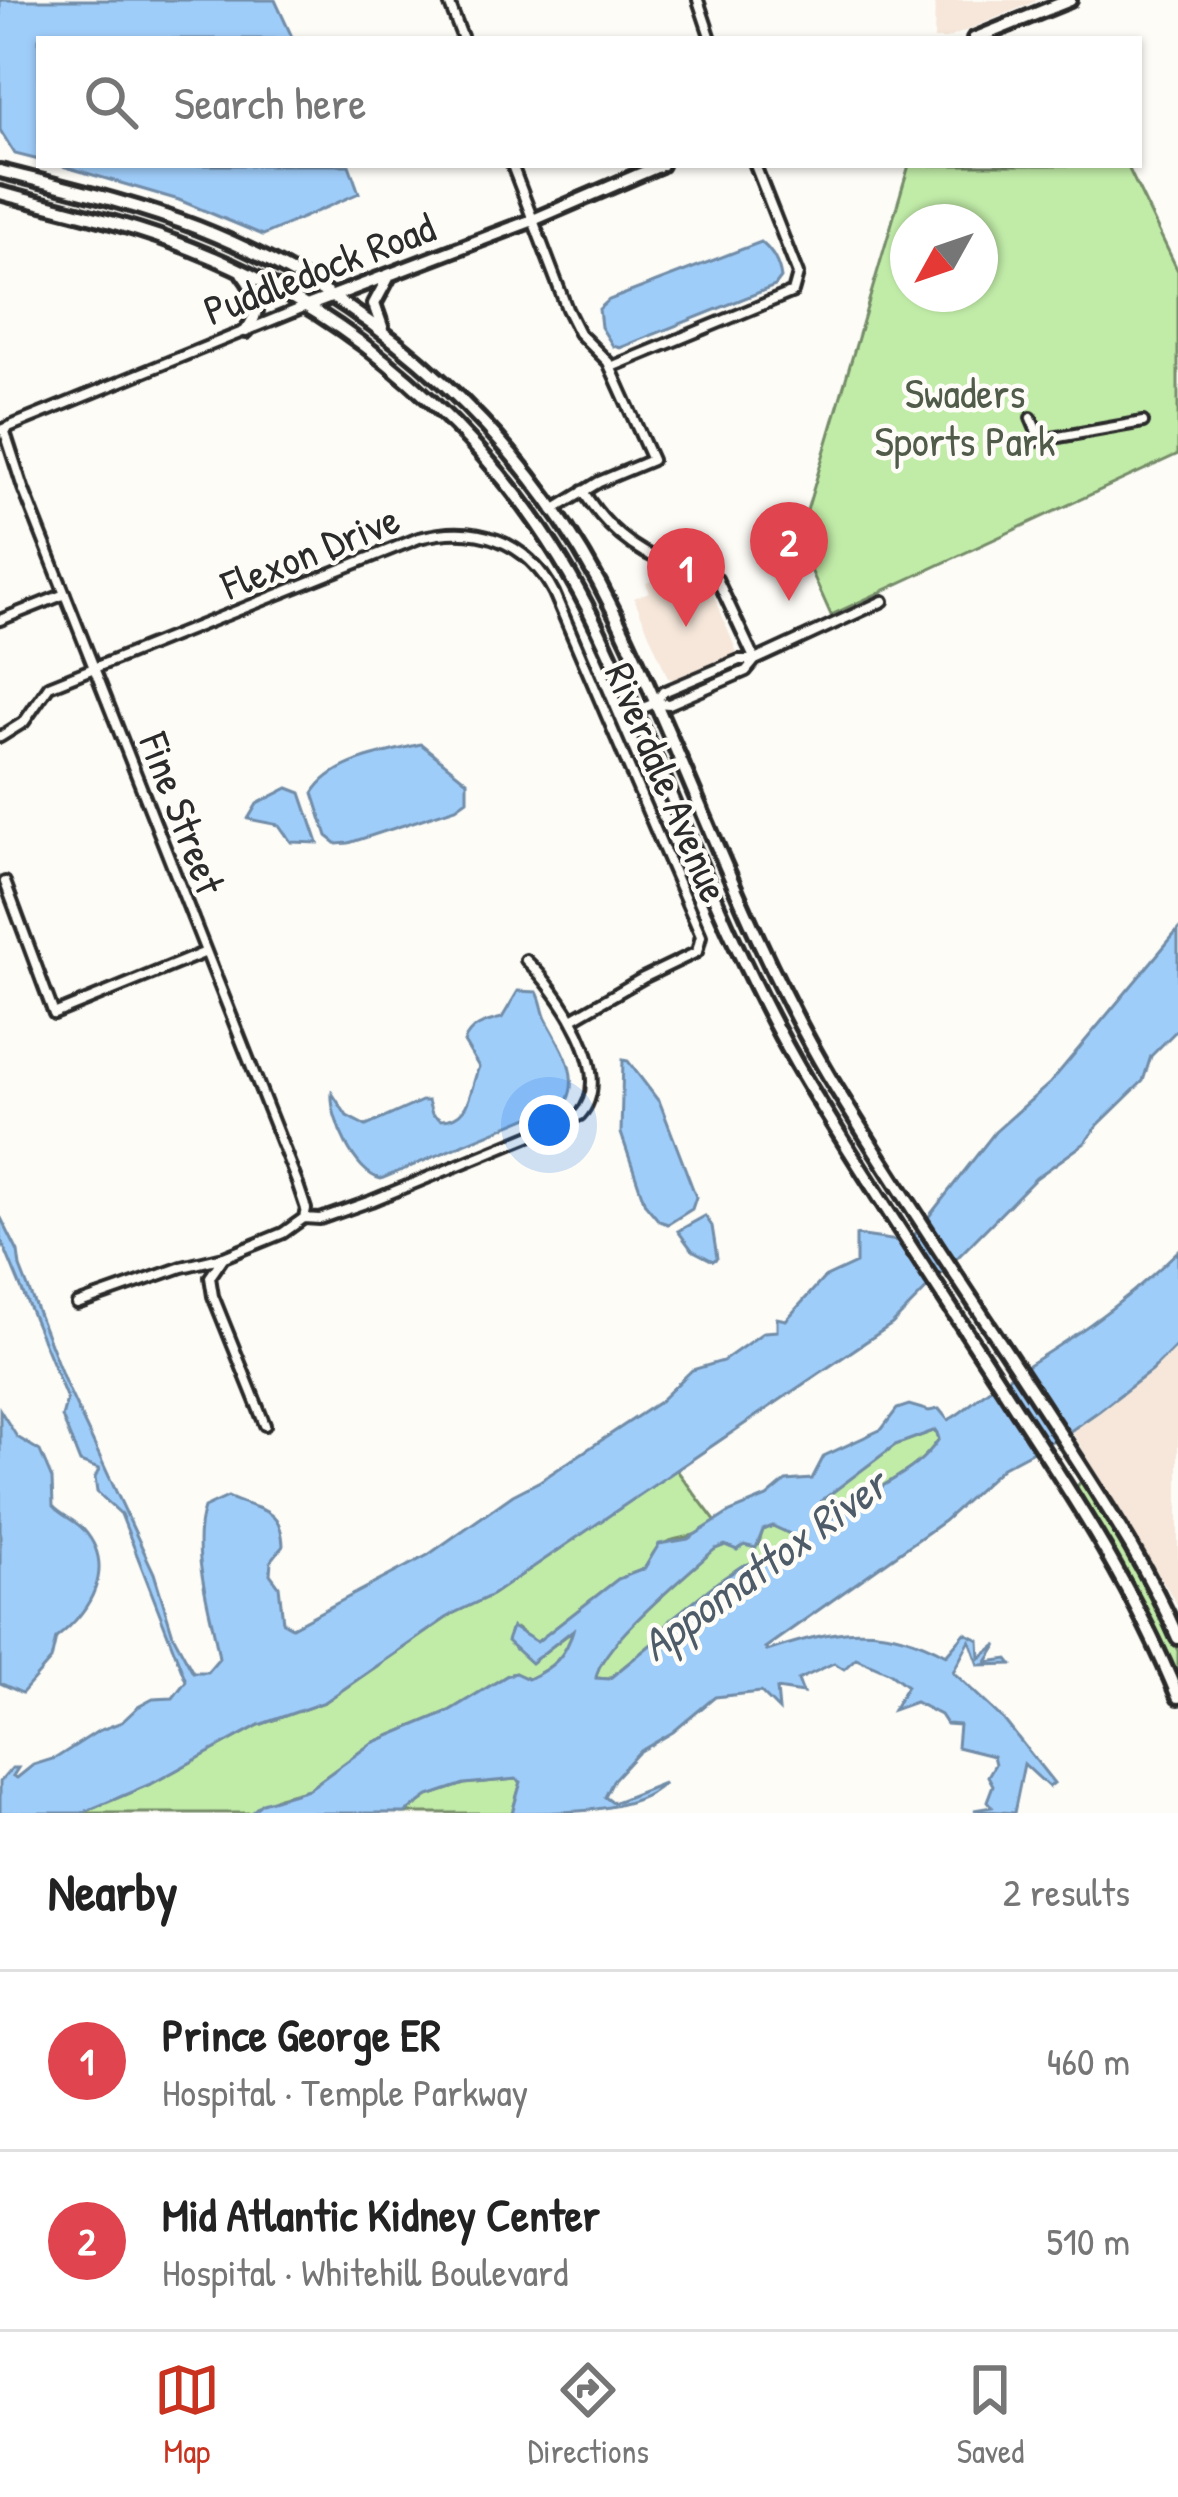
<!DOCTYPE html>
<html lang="en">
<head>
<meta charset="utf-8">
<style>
	:root { --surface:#fff; --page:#f6f6f6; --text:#222; --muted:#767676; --line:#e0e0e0; --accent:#c8321e }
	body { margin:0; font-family:"Patrick Hand",sans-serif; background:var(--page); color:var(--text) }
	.compass { position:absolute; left:890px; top:204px; width:108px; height:108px; border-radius:50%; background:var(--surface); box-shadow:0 3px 9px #0004; rotate:230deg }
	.you { position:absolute; left:549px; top:1125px; width:42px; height:42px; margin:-30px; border:9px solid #fff; border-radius:50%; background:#1a73e8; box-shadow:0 0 0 18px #1a73e833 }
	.badge { display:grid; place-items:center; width:78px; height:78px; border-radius:50%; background:var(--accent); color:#fff; font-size:39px; font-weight:700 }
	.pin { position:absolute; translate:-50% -99px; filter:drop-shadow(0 3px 6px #0008) }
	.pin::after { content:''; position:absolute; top:63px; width:42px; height:36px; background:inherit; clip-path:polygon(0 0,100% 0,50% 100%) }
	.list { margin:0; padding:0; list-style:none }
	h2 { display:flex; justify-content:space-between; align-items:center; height:156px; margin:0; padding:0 48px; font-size:51px }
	h2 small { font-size:39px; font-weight:400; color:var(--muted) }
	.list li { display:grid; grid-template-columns:78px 1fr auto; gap:36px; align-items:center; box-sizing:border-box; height:180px; padding:0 48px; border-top:3px solid var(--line) }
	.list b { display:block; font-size:45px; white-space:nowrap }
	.list p { margin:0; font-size:39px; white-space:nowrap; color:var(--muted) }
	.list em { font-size:39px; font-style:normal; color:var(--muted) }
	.icon { flex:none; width:66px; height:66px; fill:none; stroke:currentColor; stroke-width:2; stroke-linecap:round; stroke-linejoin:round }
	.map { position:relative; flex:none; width:1178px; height:1813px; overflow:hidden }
	.search { position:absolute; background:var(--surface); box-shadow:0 3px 9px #0004; left:36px; right:36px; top:36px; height:132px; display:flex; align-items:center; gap:30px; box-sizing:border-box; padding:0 42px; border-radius:0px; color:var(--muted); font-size:45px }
	.sheet { height:516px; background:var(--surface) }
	nav { display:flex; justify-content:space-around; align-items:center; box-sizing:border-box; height:168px; border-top:3px solid var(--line); background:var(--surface); font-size:33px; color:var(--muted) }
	nav a { display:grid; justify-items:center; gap:6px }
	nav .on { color:var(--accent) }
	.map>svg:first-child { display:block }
	.built { fill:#f6e7da }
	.green { fill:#c1eca8; stroke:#768c6a; stroke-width:3; fill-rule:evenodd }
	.water { fill:#9fcdfa; stroke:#718ca7; stroke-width:3; fill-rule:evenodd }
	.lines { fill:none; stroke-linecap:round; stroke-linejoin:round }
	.minor-casing { stroke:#2b2b2b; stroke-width:16 }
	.major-casing { stroke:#2b2b2b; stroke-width:20 }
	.minor { stroke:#fdfcf7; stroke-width:8 }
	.major { stroke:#fdfcf7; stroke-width:10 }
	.labels { text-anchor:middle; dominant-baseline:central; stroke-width:9; stroke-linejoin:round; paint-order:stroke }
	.street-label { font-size:42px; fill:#2b2b2b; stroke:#fdfcf7 }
	.park-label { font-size:42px; fill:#505b4a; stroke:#fdfcf7 }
	.water-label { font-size:45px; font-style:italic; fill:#4e5c69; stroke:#fdfcf7 }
</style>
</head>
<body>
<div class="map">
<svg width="1178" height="1813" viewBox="0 0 1178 1813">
	<rect width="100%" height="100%" fill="#fdfcf7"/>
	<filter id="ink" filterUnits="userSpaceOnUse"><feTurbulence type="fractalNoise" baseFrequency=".00833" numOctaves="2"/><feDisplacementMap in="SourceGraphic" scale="24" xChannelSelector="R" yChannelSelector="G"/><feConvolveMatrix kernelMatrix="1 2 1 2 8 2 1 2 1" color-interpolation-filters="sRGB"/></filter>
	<g filter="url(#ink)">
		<path class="built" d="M935,0h104l-93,39h-12z
			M679,571l30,12 29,72 -61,25 -9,-2 -34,-80 15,-6 -3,-9z
			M1178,1335v271l-106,-174z"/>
		<path class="green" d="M909,165h218l51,106v183l-347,161 -33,-74zM908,222h72v72h-72z
			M936,1430l3,9c-19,28 -40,36 -67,54 -19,11 -27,27 -50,24l-4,-9 2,-7 75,-56z
			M676,1469l40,53c-22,20 -37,12 -55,23 -9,5 -10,16 -17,24l-26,10 -82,64 -19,-14 -3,17 17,16 43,-32c-8,26 -21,38 -46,49l-13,-6 -7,2 -59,36 -77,32 -63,46 -30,8 -28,16h-169l71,-30 106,-58 66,-23 127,-88 40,-19z
			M1083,1479l46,73 49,99v36l-49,-106 -55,-91z
			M773,1526l19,9 4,6 -22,16 -32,9 -24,16 -48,38 -17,23 -44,36 -13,-1c1,-31 92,-105 119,-129l10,-4h33l5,-15z
			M516,1779l5,3 -9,31h-107l23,-17 36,-12z"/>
		<path class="water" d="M0,0h275l18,39h-254v121l-24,-6 -15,-24z
			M59,165h290l10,28 -96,42 -84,-35z
			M761,242c12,10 18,21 20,36l-6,8 -155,62 -7,-2 -12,-19 -2,-18 10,-9z
			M421,744l46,37v19l-11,8 -107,35 -12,1 -10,-8 -14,-43c19,-33 74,-40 108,-49z
			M288,788l13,5 17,50 -27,-1 -12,-17 -31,-6 9,-15z
			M1178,930v99l-27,27 -8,25 -45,44 -13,18 -49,35 -144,146 -400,271 -40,19 -127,88 -66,23 -106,58 -71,30h-82v-31l12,-14h6l-5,8 4,2 16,-13 23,-7 42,-27 24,-9 16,-15 15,-8 20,-1 13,-17 -65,-167 -24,-22 -2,-14 4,-9 -19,-7 -18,-45 5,-18 -67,-162v-21l18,36 2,15 45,115 89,191 19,62 20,37h14l12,-14c-7,-46 -30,-105 -15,-150l24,-11c28,14 54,8 55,49l-12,15 -1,13 9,12 4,36 9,5 136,-72 85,-60 27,-14 119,-79 33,-32 31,-9 41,-29 13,-1v-13l9,2 38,-42 32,-15v-28l49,7 7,-4 83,-106 55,-49z
			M518,991l19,1c5,9 5,18 9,27 13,25 35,54 21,82l-186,78c-26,-6 -51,-60 -49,-86l15,23 19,10 56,-25h6l4,13 9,6c31,0 28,-31 38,-53l-15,-25c6,-16 21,-20 38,-24z
			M623,1060l5,1 32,42 36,94 -4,12 -24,15 -9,-3 -14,-17 -24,-71z
			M705,1216l7,10 5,32 -4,3 -21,-11 -14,-19z
			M1178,1251v93l-27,27 -52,40 -30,21 -66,35 -59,54 -179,127 2,3c68,-22 114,-32 179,4l19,-22 14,7 1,18 18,-14 -11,18 21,-3 4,5 -33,1 -9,-25 -17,32 51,48 50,63 -5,4 -25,-23 -10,49 -40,-3 18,-3 -5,-6 6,-16 -5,-9 7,-12 -2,-8 -36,-9 2,-22 -13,-1 -6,-9 -25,-13 -22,8 14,-24 -17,-13 -34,-15 -12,11 -10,-6 -36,17 5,13 -26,-4 2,21 -18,-18 -46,5 -42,35 -34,20 -25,27 -9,18 8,6 51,-20c-28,30 -106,30 -152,30l9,-31 -5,-3 -52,5 -36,12 -23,17h-154l11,-10 47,-14 63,-46 77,-32 59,-36 7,-2 13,6c25,-11 38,-23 45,-49l-42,33 -24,-22 5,-14 25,15 81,-63 26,-10 15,-25 29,-5 42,-27 37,-15 19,-16 26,-2 12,-23 58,-27 15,-20 12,-4 20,6 10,-2 9,11c17,-8 30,-24 46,-34 69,-42 126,-78 184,-135zM936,1430l3,9c-19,28 -40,36 -67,54 -19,11 -27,27 -50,24l-4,-9 3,-7 74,-56zM773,1526l19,9 3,6 -21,16 -32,9 -24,16 -48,38 -17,23 -44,36 -13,-1c3,-32 91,-104 119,-129l10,-4 12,5 7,-5 12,3 7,-18z
			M0,1410l17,27 23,14 12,28 1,27c9,10 22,14 31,24 33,38 6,82 -28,108l-5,22 -29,33 -22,-10z"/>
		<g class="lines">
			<defs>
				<path id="minor" d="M448,0l15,39
					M698,0l13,39
					M512,165l55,144 12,24 29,29 44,98 -53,22 -46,28
					M611,367l182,-75 5,-18 -43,-109
					M1031,418l9,21
					M4,429l19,59 274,694 9,27 -2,9
					M1,430l303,-123
					M1030,442l113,-20
					M583,491c20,33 50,61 88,73 16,5 32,7 46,15l38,81
					M0,620l65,-26
					M656,703l13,1 77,-33 9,-11 128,-59
					M634,712l21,-9 8,-11 76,-32h15
					M0,737l24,-15 25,-36 370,-148c56,-15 108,2 135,55l147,343 -4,16 -54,26 -71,41
					M5,882l49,132 152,-62
					M223,1258l-13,19 3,19 52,129
					M77,1304l105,-37 42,-10 59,-24 21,-15 16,1 51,-18 209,-86c37,-41 -22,-125 -54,-155"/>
				<path id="major" d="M974,39l96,-39
					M0,171c67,17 134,32 198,57 180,71 333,212 417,386 75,154 128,317 215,464 71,118 150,232 225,348 44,69 91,137 123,212
					M0,193c64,17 130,31 192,56 175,69 325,209 406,380 71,150 124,310 209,453 67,111 140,219 210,328 61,93 119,183 161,287
					M242,273c16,21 21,36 4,58
					M307,306l226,-86 128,-55
					M382,327l-8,-23 15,-28"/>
			</defs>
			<use href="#minor" class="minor-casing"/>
			<use href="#major" class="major-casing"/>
			<use href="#minor" class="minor"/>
			<use href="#major" class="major"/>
		</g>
	</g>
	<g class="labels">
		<g class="street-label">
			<text transform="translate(319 268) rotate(-21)">Puddledock Road</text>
			<text transform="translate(310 551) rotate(-22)">Flexon Drive</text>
			<text transform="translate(668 782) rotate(67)">Riverdale Avenue</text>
			<text transform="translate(183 813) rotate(69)">Fine Street</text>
		</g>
		<g class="park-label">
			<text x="965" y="392">Swaders<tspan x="965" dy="48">Sports Park</tspan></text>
		</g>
		<g class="water-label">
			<text transform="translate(763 1564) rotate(-36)">Appomattox River</text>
		</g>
	</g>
</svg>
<svg class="compass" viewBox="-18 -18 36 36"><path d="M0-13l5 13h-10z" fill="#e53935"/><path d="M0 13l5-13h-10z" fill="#767676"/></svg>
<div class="you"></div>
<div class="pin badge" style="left:686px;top:627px;background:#e0444e">1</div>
<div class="pin badge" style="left:789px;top:601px;background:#e0444e">2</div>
<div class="search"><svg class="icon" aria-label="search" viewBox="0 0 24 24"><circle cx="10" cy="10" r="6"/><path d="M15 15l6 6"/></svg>Search here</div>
</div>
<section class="sheet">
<h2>Nearby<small>2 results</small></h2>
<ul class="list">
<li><span class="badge" style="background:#e0444e">1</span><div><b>Prince George ER</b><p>Hospital · Temple Parkway</p></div><em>460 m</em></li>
<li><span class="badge" style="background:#e0444e">2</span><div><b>Mid Atlantic Kidney Center</b><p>Hospital · Whitehill Boulevard</p></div><em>510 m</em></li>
</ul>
</section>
<nav>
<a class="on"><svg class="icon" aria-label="map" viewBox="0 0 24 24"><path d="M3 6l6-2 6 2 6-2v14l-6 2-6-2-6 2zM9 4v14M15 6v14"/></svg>Map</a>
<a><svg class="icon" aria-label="directions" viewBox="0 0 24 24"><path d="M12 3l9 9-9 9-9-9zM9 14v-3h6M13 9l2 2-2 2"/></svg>Directions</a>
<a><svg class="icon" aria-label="saved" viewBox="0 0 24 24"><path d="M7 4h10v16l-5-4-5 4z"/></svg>Saved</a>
</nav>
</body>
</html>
